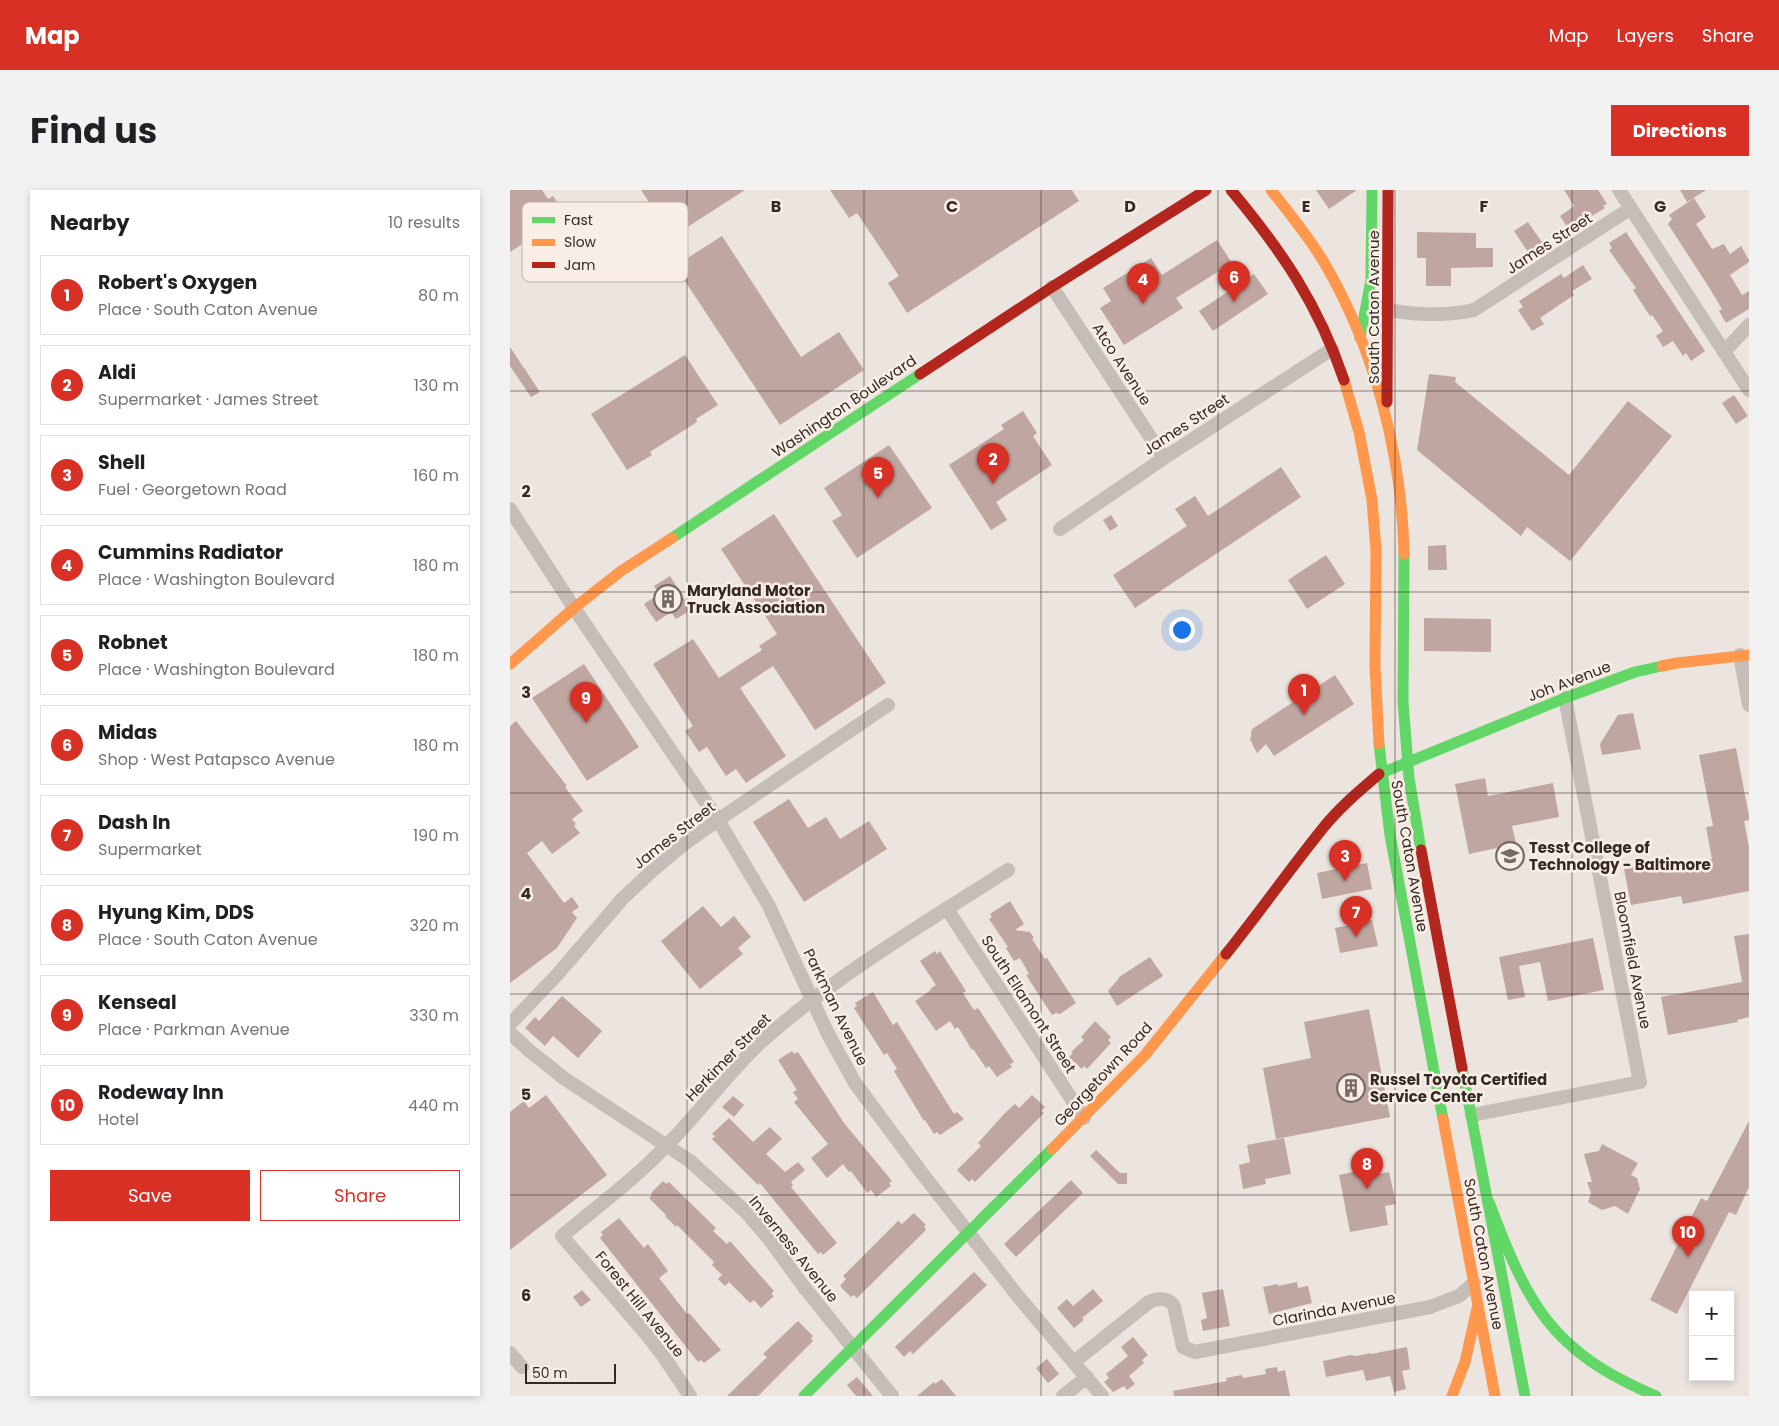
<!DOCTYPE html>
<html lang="en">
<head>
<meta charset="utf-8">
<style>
	:root { --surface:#fff; --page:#f2f2f2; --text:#202124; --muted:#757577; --line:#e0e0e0; --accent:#d93025 }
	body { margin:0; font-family:Poppins,sans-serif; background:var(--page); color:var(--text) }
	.controls { position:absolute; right:15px; bottom:15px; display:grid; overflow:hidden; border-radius:0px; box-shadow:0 2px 8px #0003 }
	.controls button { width:45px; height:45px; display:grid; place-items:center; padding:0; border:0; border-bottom:1px solid var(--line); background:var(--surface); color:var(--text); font:25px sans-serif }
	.scale { position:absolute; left:15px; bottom:12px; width:91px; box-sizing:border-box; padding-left:5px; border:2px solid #352926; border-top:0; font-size:14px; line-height:18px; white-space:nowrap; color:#352926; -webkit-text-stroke:4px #f9eee5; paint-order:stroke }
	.you { position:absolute; left:671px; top:439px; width:18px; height:18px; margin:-12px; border:4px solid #fff; border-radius:50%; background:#1a73e8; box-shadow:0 0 0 8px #1a73e833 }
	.badge { display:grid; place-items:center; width:32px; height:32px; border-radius:50%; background:var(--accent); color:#fff; font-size:16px; font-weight:700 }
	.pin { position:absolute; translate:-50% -41px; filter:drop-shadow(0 1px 2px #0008) }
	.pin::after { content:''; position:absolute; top:26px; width:18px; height:15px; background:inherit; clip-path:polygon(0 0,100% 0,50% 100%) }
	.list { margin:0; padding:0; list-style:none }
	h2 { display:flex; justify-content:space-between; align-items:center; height:65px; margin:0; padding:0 20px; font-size:21px }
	h2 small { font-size:16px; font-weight:400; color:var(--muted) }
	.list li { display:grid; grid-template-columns:32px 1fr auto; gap:15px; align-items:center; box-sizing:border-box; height:80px; margin:0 10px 10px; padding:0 10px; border:1px solid var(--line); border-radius:0px }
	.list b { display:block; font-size:19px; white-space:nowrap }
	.list p { margin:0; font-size:16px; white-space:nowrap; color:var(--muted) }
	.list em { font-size:16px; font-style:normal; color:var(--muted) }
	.actions { display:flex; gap:10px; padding:15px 20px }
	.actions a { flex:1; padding:11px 0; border:1px solid var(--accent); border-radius:0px; text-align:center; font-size:18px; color:var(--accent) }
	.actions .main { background:var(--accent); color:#fff }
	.map { position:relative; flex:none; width:1239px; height:1206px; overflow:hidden; border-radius:0px }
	header { display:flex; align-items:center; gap:30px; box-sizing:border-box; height:70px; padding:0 25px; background:var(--accent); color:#fff }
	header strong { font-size:24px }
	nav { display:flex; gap:28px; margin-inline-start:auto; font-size:18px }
	.intro { display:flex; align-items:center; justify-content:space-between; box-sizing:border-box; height:120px; padding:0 30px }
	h1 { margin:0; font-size:35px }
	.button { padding:12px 22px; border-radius:0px; background:var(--accent); color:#fff; font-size:18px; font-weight:700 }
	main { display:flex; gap:30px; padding:0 30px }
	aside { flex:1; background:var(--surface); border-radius:0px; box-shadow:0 2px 8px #0003 }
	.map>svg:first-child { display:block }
	.building { fill:#c0a6a0 }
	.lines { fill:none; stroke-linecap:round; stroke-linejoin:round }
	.street { stroke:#c5bdb8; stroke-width:14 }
	.fast { stroke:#63d668; stroke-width:11 }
	.slow { stroke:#ff974d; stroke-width:11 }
	.jam { stroke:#b3261e; stroke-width:11 }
	.grid { fill:none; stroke:#352926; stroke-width:1; stroke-opacity:0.55 }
	.labels { text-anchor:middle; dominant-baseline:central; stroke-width:5; stroke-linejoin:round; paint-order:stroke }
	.street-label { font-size:15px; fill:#352926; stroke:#f9eee5 }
	.poi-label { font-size:15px; font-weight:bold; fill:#352926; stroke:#f9eee5; text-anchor:start }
	.key { fill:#f9eee5; stroke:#beb3ac; stroke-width:1 }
	.key-label { font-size:14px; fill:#352926 }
	.grid-label { font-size:16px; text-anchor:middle; font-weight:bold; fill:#352926; stroke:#f9eee5; stroke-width:5; stroke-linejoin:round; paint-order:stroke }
</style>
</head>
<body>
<header>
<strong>Map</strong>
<nav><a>Map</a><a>Layers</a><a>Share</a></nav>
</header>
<div class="intro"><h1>Find us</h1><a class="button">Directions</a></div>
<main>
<aside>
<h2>Nearby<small>10 results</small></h2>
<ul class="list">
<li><span class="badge">1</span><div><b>Robert's Oxygen</b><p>Place · South Caton Avenue</p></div><em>80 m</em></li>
<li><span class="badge">2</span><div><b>Aldi</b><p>Supermarket · James Street</p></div><em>130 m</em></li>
<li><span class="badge">3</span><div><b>Shell</b><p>Fuel · Georgetown Road</p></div><em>160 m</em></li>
<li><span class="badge">4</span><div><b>Cummins Radiator</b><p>Place · Washington Boulevard</p></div><em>180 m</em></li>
<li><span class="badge">5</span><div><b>Robnet</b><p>Place · Washington Boulevard</p></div><em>180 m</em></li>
<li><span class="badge">6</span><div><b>Midas</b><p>Shop · West Patapsco Avenue</p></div><em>180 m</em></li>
<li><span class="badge">7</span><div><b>Dash In</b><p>Supermarket</p></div><em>190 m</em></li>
<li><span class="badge">8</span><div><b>Hyung Kim, DDS</b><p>Place · South Caton Avenue</p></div><em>320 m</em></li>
<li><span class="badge">9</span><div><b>Kenseal</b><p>Place · Parkman Avenue</p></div><em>330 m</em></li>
<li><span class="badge">10</span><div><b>Rodeway Inn</b><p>Hotel</p></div><em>440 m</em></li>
</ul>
<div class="actions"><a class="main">Save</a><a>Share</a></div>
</aside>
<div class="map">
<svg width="1239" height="1206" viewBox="0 0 1239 1206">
	<rect width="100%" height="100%" fill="#ece4df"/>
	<path class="building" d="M0,0h32l6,9 5,-3 13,20 -56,36z
		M131,0h104l-73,47z
		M320,0h242l7,11 -172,112 -19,-30 11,-7 -42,-63 -8,5z
		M806,0h41l-28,19z
		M1054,0h34l9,14 -4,2 2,2 -36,22 -9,-14 14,-10z
		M1170,0h26l-19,12z
		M1184,8l12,19 -10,7 16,25 12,-5 6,10 11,-8 8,14v2l-19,13 12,20 7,-4v18l-23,14 -7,-12 3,-2 -12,-20 -42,-65 4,-5 -3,-4z
		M1018,32l16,23 -14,10 -16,-24z
		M907,42l59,1v15h17v19l-42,1v18h-25v-28h-9z
		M1116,42l79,119 -14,10 -5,-8 -3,3 -10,-15 -10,6 -7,-11 7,-5 -11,-16 -2,1 -17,-26 3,-2 -27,-38 3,-2 -3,-5z
		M212,46l79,121 38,-25 25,38 -84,55 -105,-159z
		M707,50l15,23 -56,35 7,10 -59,37 -24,-37 11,-7 -8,-13 48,-30 11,17z
		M1073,75l9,14 -20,12 2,4 -34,23 4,6 -12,7 -14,-21 5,-3 -4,-6 42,-27 3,4z
		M744,84l14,20 -55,37 -14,-20z
		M0,157l30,45 -9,5 -21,-31z
		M175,165l33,50 -22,14 1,3 -47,30 2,3 -25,15 -36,-56z
		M919,184l27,3 -1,5 114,93 59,-74 44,35 -102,125 -43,-34 -6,9 -104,-86z
		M1224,205l14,21 -12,8 -14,-21z
		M513,221l14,22 -4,3 19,29 -56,37 11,18 -16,10 -42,-65 55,-36 -3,-4z
		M379,255l43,63 -75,50 -25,-37 10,-6 -18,-27z
		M771,277l20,30 -166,111 -22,-33 74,-49 -12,-17 20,-13 13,20z
		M264,324l112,169 -71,47 -42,-64 -33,22 46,68 -40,27 -10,-14 -10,7 -19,-29 -8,5 -14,-21 8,-5 -40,-62 40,-25 26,39 43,-28 -3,-4 18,-12 -56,-85z
		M601,325l7,11 -8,5 -7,-11z
		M936,355l1,25h-19v-24z
		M816,365l19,29 -38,25 -19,-29z
		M160,386l21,34 -15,9 -5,-7 -15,10 -12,-18 15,-10 -5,-8z
		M914,428l67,1v33l-67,-1z
		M74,474l55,83 -52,34 -55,-83z
		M825,485l19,29 -80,52 -8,-12 -9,9 -5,-9v-3h-2l2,-12z
		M1123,523l8,36 -39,6 -2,-11 18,-29z
		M6,531l51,65 -2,1 18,24 -11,8 4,5 -2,2 6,7 -28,21 -10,-13 -15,12 37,50 8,-6 7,10 -7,5 5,6 -20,30 -47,35v-257z
		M1226,558l13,68v4l-5,1 5,26v44l-66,13 -2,-8 -50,9 -7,-36 51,-10 1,6 36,-6 -6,-32 7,-1 -14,-71z
		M975,588l3,18 65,-13 6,34 -47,9 4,18 -47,10 -14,-70z
		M279,609l19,29 18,-11 14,22 29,-18 18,28 -83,53 -51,-80z
		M857,673l5,26 -50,10 -5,-26z
		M500,711l14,23 -9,6 15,2 4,6 -2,1 13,20 2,-1 7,11 22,34 -16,11 -4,-1 -4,2 -26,-40 3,-1 -9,-16 -6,3 -8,-13 2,-1 -19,-28 3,-2 -2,-3z
		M193,716l18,21 13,-11 17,21 -13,11 5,6 -43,35 -39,-48z
		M862,730l6,26 -38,7 -5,-25z
		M1239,744v83l-12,3 1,2 -70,13 -7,-38 81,-15 -8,-46z
		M1083,748l11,52 -56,11 -8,-39 -21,4 6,31 -17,3 -9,-43z
		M425,761l2,3 3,-3 26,40 -3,2 5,8 6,9 4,-2 36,54 -4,2 2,3 -15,10 -8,-11 -3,2 -13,-19 -1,1 -14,-23 -3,2 -5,-8 -14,10 -21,-30 16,-11 -1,-1 6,-4 -16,-24z
		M640,767l13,19 -46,30 -9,-15 11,-13v-1z
		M363,802l20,33 4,-3 57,92 3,-2 7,7 -24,16 -3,-3 -3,2 -9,-14 -1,1 -30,-50 3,-2 -10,-16 -3,2 -30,-47 3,-2 -2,-3z
		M52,806l40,35 -24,27 -25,-22 -8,10 -20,-18 10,-11 4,4z
		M859,819l21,108 -114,22 -13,-71 48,-10 -7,-36z
		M585,831l16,16 -3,3 3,3 -24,26 -3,-3 -2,3 -13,-12 4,-4 -2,-1 13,-12 -3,-3z
		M282,861l2,3 4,-2 46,71 48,58 -3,2 2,3 -15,11 -5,-7 -4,3 -16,-22 -2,1 -6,-8 -16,14 -16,-20 17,-14 -34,-42 4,-3 -5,-7 4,-2 -19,-30z
		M36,905l61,80 -97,75v-138l14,-11 5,7z
		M522,905l13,12 -4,4 3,2 -69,69 -3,-3 -3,3 -12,-12 24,-24 -3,-3 26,-29 11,-10 4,4z
		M223,906l11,9 -10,12 -12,-10z
		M219,928l24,24 17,-15 12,12 -16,15 19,18 13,-10 7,8 -14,12 2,3 -2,2 46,56 -14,12 -2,-3 -3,2 -58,-71 -2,2 -46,-46 3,-3 -3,-2z
		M1239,931v66l-13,28 -7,-3 -52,102 -27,-14 51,-102 6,3z
		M774,948l7,36 -26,5 1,5 -23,5 -4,-24 11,-3 -3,-17z
		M1092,954l36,19 -7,12 6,3 3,11 -12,25 -13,-8 -13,4 -14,-8 3,-9 -4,-11h5l-8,-28 15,-3z
		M586,960l24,23h7v11h-9l-28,-28z
		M866,977l2,7 11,-2 7,32 -11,2 3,19 -38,7 -11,-57z
		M561,990l12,13 -67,64 -12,-13z
		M153,991l3,3 3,-2 9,9 38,37 -3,3 14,13 3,-3 44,50 -3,3 3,2 -13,12 -7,-8 -4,3 -21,-21 -4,4 -7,-7 4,-4 -10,-10 2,-3 -37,-37 -1,2 -11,-11 1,-1 -17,-17 3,-3 -1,-2z
		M404,1023l12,12 -2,2 2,3 -69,68 -3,-3 -3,2 -11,-11 6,-7 -3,-3 55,-55 4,3z
		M109,1028l25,30 4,-4 20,27 -9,7 28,36 2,-1 32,37 -17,13 -3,-3 -3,2 -98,-124 3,-3 -2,-3z
		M464,1082l13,13 -74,69 -3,-3 -6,6 -9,-10z
		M787,1092l1,6 10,-2 4,17 -43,11 -6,-27 15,-3v2z
		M583,1099l10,12 -21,17 2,2 -10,8 -17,-20 10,-9 6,7z
		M713,1099l7,37 -27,5 -2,-11 6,-2 -5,-25z
		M72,1100l9,10 -10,7 -8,-10z
		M288,1131l15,15 -2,2 2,3 -55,55h-31l40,-39 -4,-3z
		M623,1147l15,18 -6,5 2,3 -15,13 6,8 -8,6 -3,-4 -11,6 -9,-10 5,-4 -3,-4 22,-18 -7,-9z
		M897,1157l3,22 -8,2 4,18 -12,3 -4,-16 -24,5 -3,-11 -37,7 -3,-16 27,-6 6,1 15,-3v1z
		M537,1169l12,15 -11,9 -12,-15z
		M767,1177l1,5 7,-2 5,26h-116l-1,-5 54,-10 -1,-3 16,-3 1,3 23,-4 -1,-5z
		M347,1187l5,6 11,13h-17l-9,-11z
		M432,1189l14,17h-39l17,-14 1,2z"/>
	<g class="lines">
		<path class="street" d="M1109,0l130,200
			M542,97l112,171
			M870,117c25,9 69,9 94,3l157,-102
			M1214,162l25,-27
			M0,319l64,99 144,212 51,86 59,128 27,49 66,89 96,123 85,101
			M550,339l104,-71 168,-109
			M1230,465l9,50
			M437,719l137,209
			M0,834l46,-48 67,-78 29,-27 32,-27 34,-24 170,-115
			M0,843l21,19 34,27 125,82 56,51 23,27 35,48 88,109
			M962,925l168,-33 -75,-384
			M0,1163l12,14
			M564,1172l75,-60c9,-4 19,-5 25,4l9,41 12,5 235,-45 29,-11 15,-13
			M180,1206l-26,-39 -17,-22 -85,-99c36,-30 74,-58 106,-92 32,-32 59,-70 92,-101 73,-66 165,-120 248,-173
			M553,1206l24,-19"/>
		<path class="fast" d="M850,148l11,-58 1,-90
			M162,348l248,-164
			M894,364l-1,148 6,76 12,72
			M869,554l11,91 53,284
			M869,584l186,-76 70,-26 27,-6
			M952,878l63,328
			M979,1012c39,103 61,149 167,194
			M294,1206l248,-247"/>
		<path class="slow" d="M761,0c19,24 38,47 54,74 50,86 77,191 79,290
			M834,190l15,52 13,68 4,50 -1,116 4,78
			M0,474l64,-56 47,-37 51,-33
			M1152,476l15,-3 72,-8
			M933,929l52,277
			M542,959l93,-94 81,-101
			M942,1206l13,-34 13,-58"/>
		<path class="jam" d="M721,0c51,61 87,114 113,190
			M410,184l132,-87 154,-97
			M877,212l1,-212
			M911,660l41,218
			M716,764c33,-41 64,-85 97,-126 16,-20 36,-37 56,-54"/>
	</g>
	<path class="grid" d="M177,0v1206M354,0v1206M531,0v1206M708,0v1206M885,0v1206M1062,0v1206M0,201h1239M0,402h1239M0,603h1239M0,804h1239M0,1005h1239"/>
	<defs>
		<symbol id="building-ring" viewBox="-11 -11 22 22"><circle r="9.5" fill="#f9eee5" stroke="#756a67" stroke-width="1.5"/><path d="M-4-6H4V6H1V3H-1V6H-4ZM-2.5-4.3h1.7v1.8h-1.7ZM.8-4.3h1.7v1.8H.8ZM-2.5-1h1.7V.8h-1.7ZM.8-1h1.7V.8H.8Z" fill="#756a67"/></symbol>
		<symbol id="university-ring" viewBox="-11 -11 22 22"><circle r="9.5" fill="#f9eee5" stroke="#756a67" stroke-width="1.5"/><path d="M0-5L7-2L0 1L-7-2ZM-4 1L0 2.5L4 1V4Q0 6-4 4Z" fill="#756a67"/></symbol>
	</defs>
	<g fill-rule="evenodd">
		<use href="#building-ring" x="142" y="393" width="32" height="32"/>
		<use href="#university-ring" x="984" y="650" width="32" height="32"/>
		<use href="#building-ring" x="825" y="882" width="32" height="32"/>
	</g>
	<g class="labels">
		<g class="street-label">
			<text transform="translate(1039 53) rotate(-33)">James Street</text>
			<text transform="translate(863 117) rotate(-90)">South Caton Avenue</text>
			<text transform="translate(612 174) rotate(57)">Atco Avenue</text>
			<text transform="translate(334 216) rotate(-34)">Washington Boulevard</text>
			<text transform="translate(676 234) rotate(-33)">James Street</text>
			<text transform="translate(1059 491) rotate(-21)">Joh Avenue</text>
			<text transform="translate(164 645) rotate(-38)">James Street</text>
			<text transform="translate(900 666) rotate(80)">South Caton Avenue</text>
			<text transform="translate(1123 770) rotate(79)">Bloomfield Avenue</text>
			<text transform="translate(519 814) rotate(57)">South Ellamont Street</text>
			<text transform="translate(326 817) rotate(64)">Parkman Avenue</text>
			<text transform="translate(218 867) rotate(-46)">Herkimer Street</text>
			<text transform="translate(593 884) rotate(-47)">Georgetown Road</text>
			<text transform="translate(284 1059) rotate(51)">Inverness Avenue</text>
			<text transform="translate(974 1064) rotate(79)">South Caton Avenue</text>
			<text transform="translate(130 1114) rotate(51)">Forest Hill Avenue</text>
			<text transform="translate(824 1119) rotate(-11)">Clarinda Avenue</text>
		</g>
		<g class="poi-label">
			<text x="177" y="400">Maryland Motor<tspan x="177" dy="17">Truck Association</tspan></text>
			<text x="1019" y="657">Tesst College of<tspan x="1019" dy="17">Technology - Baltimore</tspan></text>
			<text x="860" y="889">Russel Toyota Certified<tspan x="860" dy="17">Service Center</tspan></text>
		</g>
	</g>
	<rect x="12" y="12" width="166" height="80" rx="8" class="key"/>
	<rect x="22" y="27" width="23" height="6" fill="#63d668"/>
	<rect x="22" y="49" width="23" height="7" fill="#ff974d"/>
	<rect x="22" y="72" width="23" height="6" fill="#b3261e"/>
	<g class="key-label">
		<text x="54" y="35">Fast</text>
		<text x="54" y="57">Slow</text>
		<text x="54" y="80">Jam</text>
	</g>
	<g class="grid-label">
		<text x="266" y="22">B</text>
		<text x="442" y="22">C</text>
		<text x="620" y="22">D</text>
		<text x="796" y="22">E</text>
		<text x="974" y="22">F</text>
		<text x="1150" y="22">G</text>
		<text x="16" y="307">2</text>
		<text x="16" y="508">3</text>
		<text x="16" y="709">4</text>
		<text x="16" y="910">5</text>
		<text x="16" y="1111">6</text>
	</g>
</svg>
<div class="controls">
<button>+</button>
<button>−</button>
</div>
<div class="scale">50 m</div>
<div class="you"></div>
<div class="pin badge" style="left:794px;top:525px">1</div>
<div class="pin badge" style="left:483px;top:294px">2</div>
<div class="pin badge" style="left:835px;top:691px">3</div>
<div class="pin badge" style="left:633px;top:114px">4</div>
<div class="pin badge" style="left:368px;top:308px">5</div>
<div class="pin badge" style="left:724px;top:112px">6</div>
<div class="pin badge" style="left:846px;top:747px">7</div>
<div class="pin badge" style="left:857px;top:999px">8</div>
<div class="pin badge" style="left:76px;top:533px">9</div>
<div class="pin badge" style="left:1178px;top:1067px">10</div>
</div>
</main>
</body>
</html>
